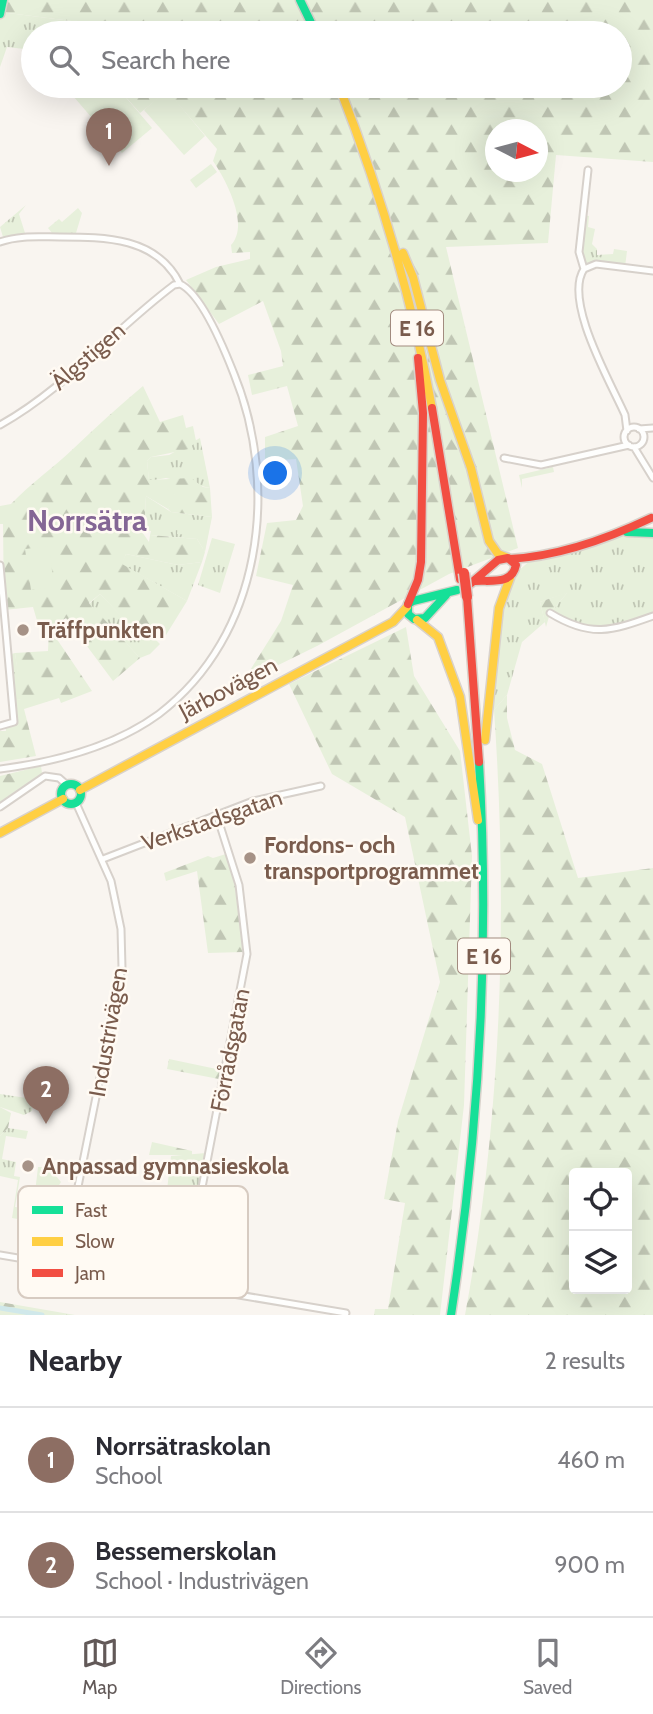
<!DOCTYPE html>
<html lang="en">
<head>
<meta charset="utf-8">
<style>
	:root { --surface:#fff; --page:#f2f2f3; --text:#2b2b33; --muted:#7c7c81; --line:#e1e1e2; --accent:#625958 }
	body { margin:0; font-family:Cabin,sans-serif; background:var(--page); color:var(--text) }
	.controls { position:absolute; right:21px; bottom:21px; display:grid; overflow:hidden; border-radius:7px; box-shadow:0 7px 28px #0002 }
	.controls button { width:63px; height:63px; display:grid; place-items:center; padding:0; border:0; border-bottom:2px solid var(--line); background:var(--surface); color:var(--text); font:35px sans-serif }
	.compass { position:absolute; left:485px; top:119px; width:63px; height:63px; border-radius:50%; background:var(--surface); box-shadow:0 7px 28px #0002; rotate:96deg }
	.you { position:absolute; left:276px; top:474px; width:24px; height:24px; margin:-18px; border:5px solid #fff; border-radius:50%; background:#1a73e8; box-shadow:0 0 0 10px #1a73e833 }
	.badge { display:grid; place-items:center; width:46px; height:46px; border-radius:50%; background:var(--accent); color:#fff; font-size:23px; font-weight:700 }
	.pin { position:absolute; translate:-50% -58px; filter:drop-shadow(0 2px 4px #0008) }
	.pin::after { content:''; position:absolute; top:37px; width:24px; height:21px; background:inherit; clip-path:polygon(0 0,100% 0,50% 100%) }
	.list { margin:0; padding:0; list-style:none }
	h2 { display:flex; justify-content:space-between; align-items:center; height:91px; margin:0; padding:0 28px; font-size:30px }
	h2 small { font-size:23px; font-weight:400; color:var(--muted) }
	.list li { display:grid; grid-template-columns:46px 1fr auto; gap:21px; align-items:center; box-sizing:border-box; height:105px; padding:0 28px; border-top:2px solid var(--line) }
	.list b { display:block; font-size:26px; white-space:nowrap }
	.list p { margin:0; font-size:23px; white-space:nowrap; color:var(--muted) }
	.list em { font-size:23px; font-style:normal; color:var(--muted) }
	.icon { flex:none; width:38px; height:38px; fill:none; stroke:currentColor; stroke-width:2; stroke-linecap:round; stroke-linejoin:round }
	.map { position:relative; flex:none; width:653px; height:1315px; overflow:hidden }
	.search { position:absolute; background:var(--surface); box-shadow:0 7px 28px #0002; left:21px; right:21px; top:21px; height:77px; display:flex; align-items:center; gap:18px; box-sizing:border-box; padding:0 24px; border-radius:38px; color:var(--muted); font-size:26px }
	.sheet { height:301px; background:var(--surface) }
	nav { display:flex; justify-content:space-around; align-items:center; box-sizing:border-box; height:98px; border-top:2px solid var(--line); background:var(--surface); font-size:19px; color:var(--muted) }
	nav a { display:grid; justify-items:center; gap:4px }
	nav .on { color:var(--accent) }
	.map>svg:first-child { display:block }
	.grass { fill:url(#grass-tufts) }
	.forest { fill:url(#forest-firs); fill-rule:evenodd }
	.park { fill:#e7f0db }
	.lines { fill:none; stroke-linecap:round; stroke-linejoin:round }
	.canal { stroke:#d0e8ea; stroke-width:5 }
	.street-casing { stroke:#d7d1cb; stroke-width:9 }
	.fast-casing { stroke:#d9d2cb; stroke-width:11 }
	.slow-casing { stroke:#d9d2cb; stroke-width:11 }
	.jam-casing { stroke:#d9d2cb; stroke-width:11 }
	.street { stroke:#fefefd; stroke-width:5 }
	.fast { stroke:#16e098; stroke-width:8 }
	.slow { stroke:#ffcf43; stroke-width:8 }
	.jam { stroke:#f24e42; stroke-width:8 }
	.jam-bridge-casing { stroke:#dad1cc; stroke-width:13; stroke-linecap:butt }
	.jam-bridge { stroke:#f24e42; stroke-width:10 }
	.poi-dot { fill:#a69286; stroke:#fffaf3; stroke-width:2.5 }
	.labels { text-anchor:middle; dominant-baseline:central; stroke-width:5; stroke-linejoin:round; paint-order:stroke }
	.shield { fill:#fffaf3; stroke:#a28b7f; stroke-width:2 }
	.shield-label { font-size:21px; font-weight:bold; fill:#7a5c4d }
	.street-label { font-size:23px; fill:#7a5c4d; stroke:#fffaf3 }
	.poi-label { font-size:23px; font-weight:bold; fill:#7a5c4d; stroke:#fffaf3; text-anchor:start }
	.district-label { font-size:30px; font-weight:bold; fill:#846695; stroke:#fffaf3 }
	.key { fill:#fffaf3; stroke:#d7cbc1; stroke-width:2 }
	.key-label { font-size:19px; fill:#7a5c4d }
</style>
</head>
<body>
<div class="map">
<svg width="653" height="1315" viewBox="0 0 653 1315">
	<defs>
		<pattern id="grass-tufts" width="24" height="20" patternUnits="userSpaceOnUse" patternTransform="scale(1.75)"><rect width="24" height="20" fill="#e7f0db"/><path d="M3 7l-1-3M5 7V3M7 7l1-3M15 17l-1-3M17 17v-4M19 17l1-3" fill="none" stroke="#c0c6b4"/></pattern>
		<pattern id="forest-firs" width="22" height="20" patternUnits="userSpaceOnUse" patternTransform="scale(1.75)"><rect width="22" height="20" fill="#e7f0db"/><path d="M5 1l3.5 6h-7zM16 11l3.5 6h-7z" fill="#c0c6b4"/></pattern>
	</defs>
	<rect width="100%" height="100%" fill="#f9f5f0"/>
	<path class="grass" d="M0,12l167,21h-134v17l-26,-3 -7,20z
		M26,205l-7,9 6,19 -22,4 -3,-10z
		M78,208l4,5 -6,20h-24l-4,-5 11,-9 3,3z
		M583,215l6,1 -1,11 7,2 -3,15 5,5v6l16,-1 1,-5 13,2 -2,16 -29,-3 -12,5 -5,-11z
		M200,438l10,50 -44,-10 -17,3 -2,-20 4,-4 18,-2z
		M553,467l1,5 -32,7v9l-3,-13z
		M146,496l25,16 41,5 -7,35 -8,-13 -47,-4 1,-4 -7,-1z
		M624,532l29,1v83l-55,15 -48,-18 17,-20 -27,9 5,20 -23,20 -15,53 -13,15h-7l5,-50 18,-82 22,-19 10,2z
		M212,538l23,6 -15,49 -22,-8z
		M126,554l52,11 24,-3 -15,39 -66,-37z
		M100,594l47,48 7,-4 6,6 -10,10 -10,4 -51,-54z
		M15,653l7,46 -10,2 -4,-46z
		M0,1094l33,5 -1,12 -8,4 -24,-8z
		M8,1128l20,3 -2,8 -20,-3 -4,23 14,3 -2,14 6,1 -5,30 9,1 -1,8 16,2 2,-16 -7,-1 4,-34h6l1,-8 7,1 4,16 5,6 -5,8 -5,35 -39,-7 6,-38 -18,-4v-40z
		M206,1153l-8,43 -31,-6 4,-34z"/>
	<path class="forest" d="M0,0h653v162l-97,-7 -8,88 -102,4 72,301 -69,26 -132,72 -75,37 39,-62 12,-36 -37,-9 11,-53 29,-3 7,-14 -7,-47 -31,2v-24l33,-11 -11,-40 -35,9 -4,-20 35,-9 -2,-15 -18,-50 -44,23 -33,-44 30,-13 34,-8v-7l-18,1 -1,-8c19,-20 -5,-65 -18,-84l4,-12 -50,-58 -27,22 -24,-27h504v-53h-453l-167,-21zM496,130h42v42h-42z
		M143,386l17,36 23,-7 3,13 7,-2 3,15 -7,8 -38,8 -4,4 2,19 42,-2 12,9 7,1 2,29 -41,-5 -3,-3 7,-15 -29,2 -2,34 -4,-1 9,13 1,-7 47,4 8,13 -3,10 -24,3 -52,-11 -4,10 65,37 -21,34 -7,-4 -12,12 -47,-49 -11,9 51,55 -27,23 -47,-63 -16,11 42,62 -31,12 -2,-5 -35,11 12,47 -36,6v-31h6l-1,-5 7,-1v-24l9,-2 -6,-46 33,-2 1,-21 -11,-6 -5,-17 -29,3 -1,-86h-3v-18l11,-2c20,-21 42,-36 62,-55 23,-22 46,-43 70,-63z
		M568,592l-18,21 -4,14 -6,-25z
		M406,627l8,49 46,75 12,105 -8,249 -24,210h-66l1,-6h13l17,-106 -21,-4 14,-78 42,-139 -35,-165 -73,-43 -43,-90z
		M507,695v23l8,32 27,14 36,114 75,-10v447h-188c37,-199 43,-404 29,-605zM574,1173h53v116h-53z
		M41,766l1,7 -42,29v-26z
		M226,854l8,25 9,73 -35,1 -11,-82 -31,10 -2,-8 44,-17 5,2z
		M169,1059l57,12 -2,9 -57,-11z
		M0,1107l11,6 -3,15 -8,8z
		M152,1142l40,9v4h-43z
		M0,1302l75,13h-75z"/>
	<path class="park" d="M87,86h29l36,42 -30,25 -48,-56z
		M167,90l38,46 -21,19 -40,-45z
		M211,164l6,8 -21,16 -6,-8z
		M154,482l22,13 -8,14 -22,-13z
		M179,515l12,1 -2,19 -12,-1z
		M49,546l5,41 -23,3 -6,-41z"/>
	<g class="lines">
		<path class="canal" d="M0,1308l42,7"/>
		<defs>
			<path id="street" d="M588,170l-9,82 5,17c-21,32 27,114 41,146l2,16
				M0,242c19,-7 40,-5 60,-5 45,0 97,0 120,47
				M584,269l12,-5 57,7
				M0,425c65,-36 115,-96 174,-140l6,-1c22,10 45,67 54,90 46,113 28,262 -75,340 -45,33 -104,48 -159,55
				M624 437a10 10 0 1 1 20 0a10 10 0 1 1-20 0Z
				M639,429l14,-1
				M634,447l19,31
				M504,458l37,7 88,-20
				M0,565l14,157 -14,4
				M550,613c41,25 61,18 103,3
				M0,807l45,-31 14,2 8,7
				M103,859l150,-58 68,-15
				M0,1255l346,58
				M62,1266l60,-298 -1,-39 -10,-48 -35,-78
				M183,1286l64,-332 -8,-69 -22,-69"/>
			<path id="fast" d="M300,0l16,33
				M0,14l3,-14
				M627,532l26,1
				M446,595l-21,23 -11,1 -6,-5v-10l5,-3 44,-11
				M61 794a10 10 0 1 1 20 0a10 10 0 1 1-20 0Z
				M451,1315c28,-183 39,-368 28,-553"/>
			<path id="slow" d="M339,86c41,105 73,212 93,322
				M403,253l10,24 27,103 31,88 18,73 9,13 10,4
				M417,620l21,17 22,60 18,123
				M485,740l14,-132 11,-30
				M80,790l313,-168 14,-15
				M0,833l63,-34"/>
			<path id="jam" d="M432,408l28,171
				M510,559c50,-3 97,-20 141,-41
				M470,584l28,-24 10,-2 8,7c-4,20 -24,15 -41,16
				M467,597l12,165
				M408,604l10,-24 3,-18 2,-149 -5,-55"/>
		</defs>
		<use href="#street" class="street-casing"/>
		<use href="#fast" class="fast-casing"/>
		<use href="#slow" class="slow-casing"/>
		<use href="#jam" class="jam-casing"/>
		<use href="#street" class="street"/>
		<use href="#fast" class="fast"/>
		<use href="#slow" class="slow"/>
		<use href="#jam" class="jam"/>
		<defs>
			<path id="jam-bridge" d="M464,573l3,24"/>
		</defs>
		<use href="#jam-bridge" class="jam-bridge-casing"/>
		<use href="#jam-bridge" class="jam-bridge"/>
	</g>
	<g class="poi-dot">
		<circle cx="23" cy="630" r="7"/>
		<circle cx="250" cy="858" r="7"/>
		<circle cx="28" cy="1166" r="7"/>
	</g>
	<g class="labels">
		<g class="shield">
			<rect x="391" y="310.5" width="52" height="35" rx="5"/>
			<rect x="458" y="938.5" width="52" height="35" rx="5"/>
		</g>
		<g class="shield-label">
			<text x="417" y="328">E 16</text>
			<text x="484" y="956">E 16</text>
		</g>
		<g class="street-label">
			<text transform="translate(88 356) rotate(-41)">Älgstigen</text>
			<text transform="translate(228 688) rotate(-28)">Järbovägen</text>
			<text transform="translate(212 820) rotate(-19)">Verkstadsgatan</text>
			<text transform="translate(108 1032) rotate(-80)">Industrivägen</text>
			<text transform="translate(230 1050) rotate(-79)">Förrådsgatan</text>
		</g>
		<g class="poi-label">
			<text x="37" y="630">Träffpunkten</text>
			<text x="264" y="845">Fordons- och<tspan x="264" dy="26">transportprogrammet</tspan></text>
			<text x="42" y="1166">Anpassad gymnasieskola</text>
		</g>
		<g class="district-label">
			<text x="87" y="520">Norrsätra</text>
		</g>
	</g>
	<rect x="18" y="1186" width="230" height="112" rx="10" class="key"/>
	<rect x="32" y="1206" width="31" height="8" fill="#16e098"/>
	<rect x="32" y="1237" width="31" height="9" fill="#ffcf43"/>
	<rect x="32" y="1269" width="31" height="8" fill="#f24e42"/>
	<g class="key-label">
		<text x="75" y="1217">Fast</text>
		<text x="75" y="1248">Slow</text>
		<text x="75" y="1280">Jam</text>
	</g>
</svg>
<div class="controls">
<button><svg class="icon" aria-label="locate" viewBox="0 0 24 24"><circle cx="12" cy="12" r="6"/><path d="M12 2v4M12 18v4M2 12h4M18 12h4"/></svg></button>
<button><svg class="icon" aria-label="layers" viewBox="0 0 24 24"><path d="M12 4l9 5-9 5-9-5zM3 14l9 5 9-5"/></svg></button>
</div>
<svg class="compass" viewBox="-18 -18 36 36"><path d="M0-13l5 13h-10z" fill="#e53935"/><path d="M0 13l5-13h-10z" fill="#7c7c81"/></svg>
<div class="you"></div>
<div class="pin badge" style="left:109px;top:166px;background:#8d6e63">1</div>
<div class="pin badge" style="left:46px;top:1124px;background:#8d6e63">2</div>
<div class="search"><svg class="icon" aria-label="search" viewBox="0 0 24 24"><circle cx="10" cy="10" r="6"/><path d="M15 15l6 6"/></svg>Search here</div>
</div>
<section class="sheet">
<h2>Nearby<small>2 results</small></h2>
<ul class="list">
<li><span class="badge" style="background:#8d6e63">1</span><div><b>Norrsätraskolan</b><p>School</p></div><em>460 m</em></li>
<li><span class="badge" style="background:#8d6e63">2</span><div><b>Bessemerskolan</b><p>School · Industrivägen</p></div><em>900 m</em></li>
</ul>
</section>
<nav>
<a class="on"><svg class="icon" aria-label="map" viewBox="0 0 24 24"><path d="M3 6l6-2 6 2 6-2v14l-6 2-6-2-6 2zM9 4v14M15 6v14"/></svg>Map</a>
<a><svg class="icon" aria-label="directions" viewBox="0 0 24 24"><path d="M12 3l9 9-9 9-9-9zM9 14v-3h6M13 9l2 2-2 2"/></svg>Directions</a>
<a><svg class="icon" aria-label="saved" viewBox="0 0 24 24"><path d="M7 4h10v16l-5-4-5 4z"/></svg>Saved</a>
</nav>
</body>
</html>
